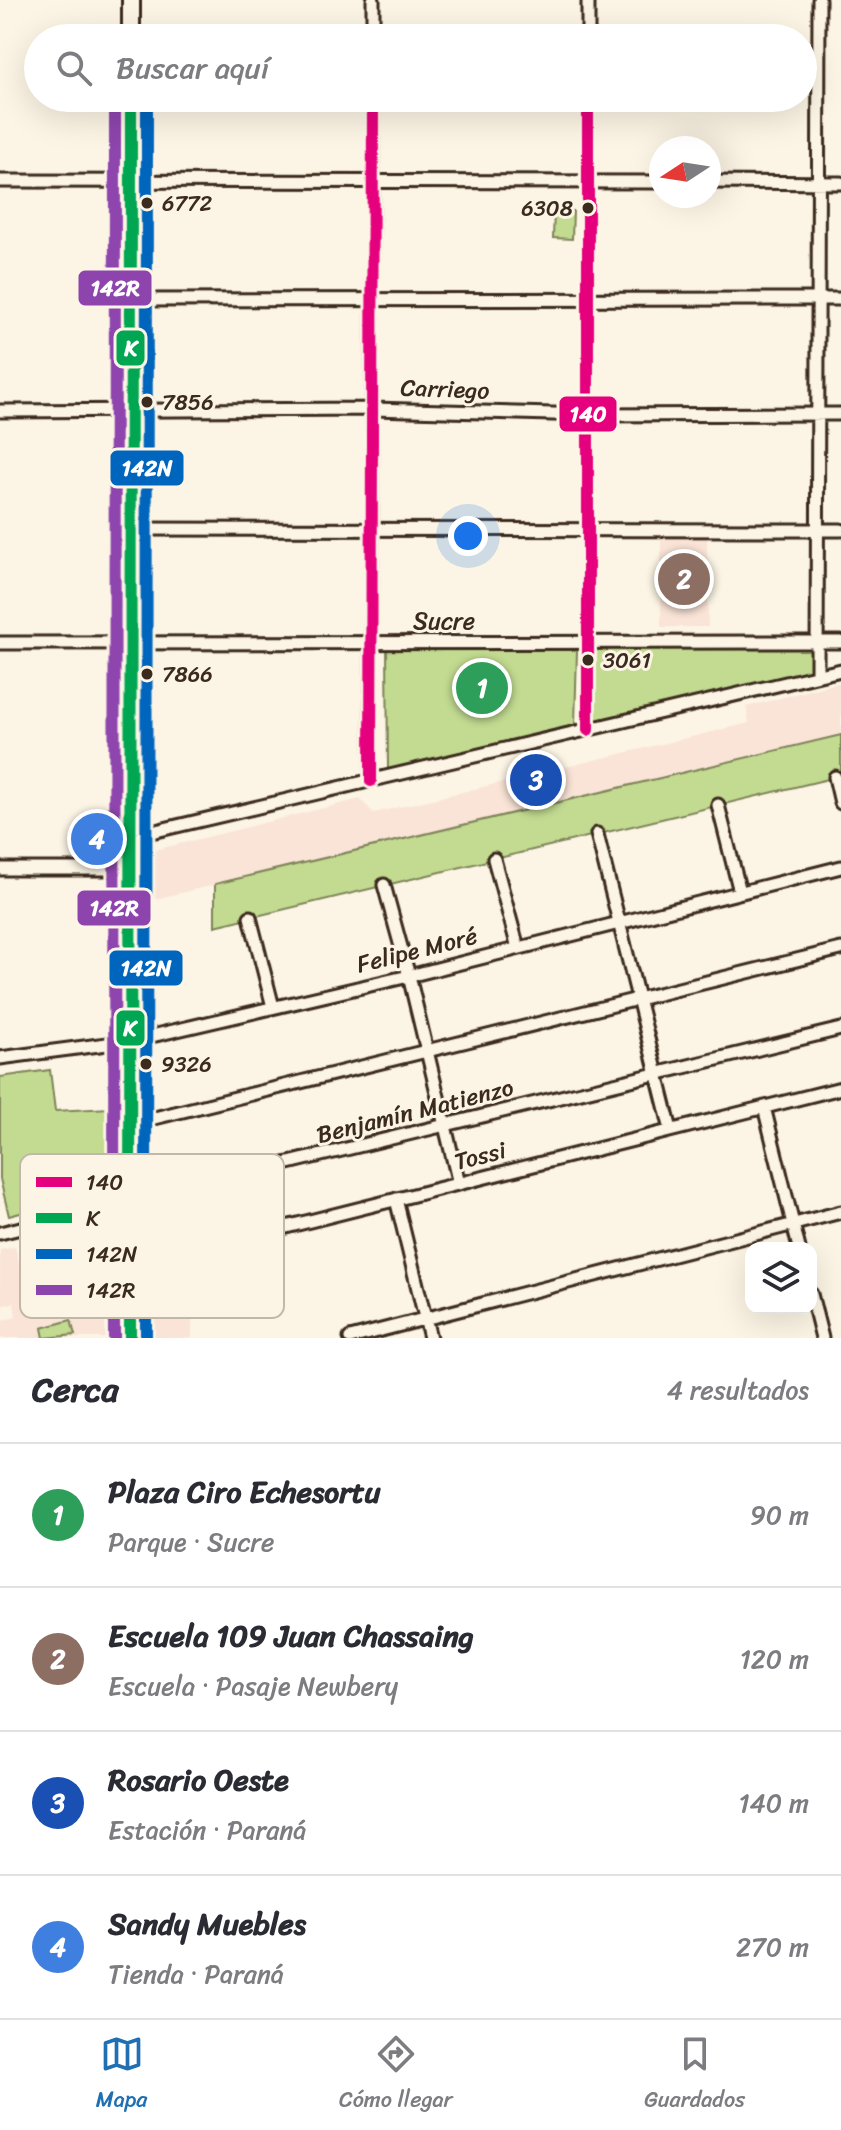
<!DOCTYPE html>
<html lang="es">
<head>
<meta charset="utf-8">
<style>
	:root { --surface:#fff; --page:#f2f2f3; --text:#2b2b33; --muted:#7c7c81; --line:#e1e1e2; --accent:#1f6fb2 }
	body { margin:0; font-family:Sriracha,sans-serif; background:var(--page); color:var(--text) }
	.controls { position:absolute; right:24px; bottom:24px; display:grid; overflow:hidden; border-radius:16px; box-shadow:0 8px 32px #0002 }
	.controls button { width:72px; height:72px; display:grid; place-items:center; padding:0; border:0; border-bottom:2px solid var(--line); background:var(--surface); color:var(--text); font:40px sans-serif }
	.compass { position:absolute; left:649px; top:136px; width:72px; height:72px; border-radius:50%; background:var(--surface); box-shadow:0 8px 32px #0002; rotate:258deg }
	.you { position:absolute; left:468px; top:536px; width:28px; height:28px; margin:-20px; border:6px solid #fff; border-radius:50%; background:#1a73e8; box-shadow:0 0 0 12px #1a73e833 }
	.badge { display:grid; place-items:center; width:52px; height:52px; border-radius:50%; background:var(--accent); color:#fff; font-size:26px; font-weight:700 }
	.pin { position:absolute; translate:-50% -50%; border:4px solid #fff; box-shadow:0 2px 8px #0006 }
	.list { margin:0; padding:0; list-style:none }
	h2 { display:flex; justify-content:space-between; align-items:center; height:104px; margin:0; padding:0 32px; font-size:34px }
	h2 small { font-size:26px; font-weight:400; color:var(--muted) }
	.list li { display:grid; grid-template-columns:52px 1fr auto; gap:24px; align-items:center; box-sizing:border-box; height:144px; padding:0 32px; border-top:2px solid var(--line) }
	.list b { display:block; font-size:30px; white-space:nowrap }
	.list p { margin:0; font-size:26px; white-space:nowrap; color:var(--muted) }
	.list em { font-size:26px; font-style:normal; color:var(--muted) }
	.icon { flex:none; width:44px; height:44px; fill:none; stroke:currentColor; stroke-width:2; stroke-linecap:round; stroke-linejoin:round }
	.map { position:relative; flex:none; width:841px; height:1338px; overflow:hidden }
	.search { position:absolute; background:var(--surface); box-shadow:0 8px 32px #0002; left:24px; right:24px; top:24px; height:88px; display:flex; align-items:center; gap:20px; box-sizing:border-box; padding:0 28px; border-radius:44px; color:var(--muted); font-size:30px }
	.sheet { height:680px; background:var(--surface) }
	nav { display:flex; justify-content:space-around; align-items:center; box-sizing:border-box; height:112px; border-top:2px solid var(--line); background:var(--surface); font-size:22px; color:var(--muted) }
	nav a { display:grid; justify-items:center; gap:4px }
	nav .on { color:var(--accent) }
	.map>svg:first-child { display:block }
	.built { fill:#fae4d7 }
	.green { fill:#c2db91; stroke:#7e8258; stroke-width:2 }
	.lines { fill:none; stroke-linecap:round; stroke-linejoin:round }
	.street-casing { stroke:#3b2a1e; stroke-width:17 }
	.secondary-casing { stroke:#3b2a1e; stroke-width:22 }
	.street { stroke:#fcf5e5; stroke-width:11 }
	.secondary { stroke:#fcf5e5; stroke-width:16 }
	.bus-1-casing { stroke:#fcf5e5; stroke-width:18 }
	.bus-2-casing { stroke:#fcf5e5; stroke-width:18 }
	.bus-3-casing { stroke:#fcf5e5; stroke-width:18 }
	.bus-4-casing { stroke:#fcf5e5; stroke-width:18 }
	.bus-1 { stroke:#e5007d; stroke-width:12 }
	.bus-2 { stroke:#00a651; stroke-width:12 }
	.bus-3 { stroke:#0065bd; stroke-width:12 }
	.bus-4 { stroke:#8e44ad; stroke-width:12 }
	.bus-dot { fill:#3b2a1e; stroke:#fcf5e5; stroke-width:3 }
	.labels { text-anchor:middle; dominant-baseline:central; stroke-width:6; stroke-linejoin:round; paint-order:stroke }
	.bus-label { font-size:22px; fill:#3b2a1e; stroke:#fcf5e5; text-anchor:start }
	.street-label { font-size:24px; fill:#3b2a1e; stroke:#fcf5e5 }
	.key { fill:#fcf5e5; stroke:#c2b8a9; stroke-width:2 }
	.key-label { font-size:22px; fill:#3b2a1e }
	.line-badge { stroke:#fcf5e5; stroke-width:3 }
	.badge-label { font-size:22px; text-anchor:middle; font-weight:bold; fill:#fff }
</style>
</head>
<body>
<div class="map">
<svg width="841" height="1338" viewBox="0 0 841 1338">
	<rect width="100%" height="100%" fill="#fcf5e5"/>
	<filter id="ink" filterUnits="userSpaceOnUse"><feTurbulence type="fractalNoise" baseFrequency=".0125" numOctaves="2"/><feDisplacementMap in="SourceGraphic" scale="16" xChannelSelector="R" yChannelSelector="G"/><feConvolveMatrix kernelMatrix="1 2 1 2 8 2 1 2 1" color-interpolation-filters="sRGB"/></filter>
	<g filter="url(#ink)">
		<path class="built" d="M661,536h46l1,91h-47z
			M841,682v53l-694,166v-49l213,-53 14,14 375,-90 -3,-16z
			M194,1187l-2,151h-192v-17l16,-4 -2,-14 -14,3v-56l15,-3 18,66 69,2v3h3l-3,-50 -41,3 -3,-51z"/>
		<path class="green" d="M554,210l19,1 -1,28 -19,-1z
			M812,645v28l-216,51 -1,-77z
			M387,647l190,3 -2,75 -187,45z
			M841,735v41l-626,150v-42z
			M50,1070l5,41 55,-3v46l-59,4 7,45 -49,13 -9,-37v-102z
			M71,1320l4,15 -31,3 -2,-10z"/>
		<g class="lines">
			<defs>
				<path id="street" d="M588,0v38
					M373,38v-38
					M588,98v632
					M0,181l661,1
					M709,182l132,1
					M130,300l711,-1
					M0,411l372,-2 216,6 253,-1
					M130,529l711,1
					M0,643l841,-1
					M817,675l2,-675
					M835,777l6,26
					M371,781l2,-683
					M718,805l22,87
					M597,834l74,296
					M130,837l711,-167
					M494,859l24,89
					M0,869h130
					M384,885l25,91 50,208
					M250,917l23,90
					M0,1058l130,-17 279,-65 432,-109
					M764,1107l35,141
					M130,1124l711,-175
					M396,1199l34,139
					M0,1233l841,-204
					M130,1266l711,-178
					M811,1294l11,44
					M350,1338l491,-126"/>
				<path id="secondary" d="M131,38v-38
					M130,1338l1,-1240"/>
			</defs>
			<use href="#street" class="street-casing"/>
			<use href="#secondary" class="secondary-casing"/>
			<use href="#street" class="street"/>
			<use href="#secondary" class="secondary"/>
			<defs>
				<path id="bus-1" d="M588,98v632
					M371,781l2,-683"/>
				<path id="bus-2" d="M130,1338l1,-1240"/>
				<path id="bus-3" d="M146,1338l1,-1240"/>
				<path id="bus-4" d="M114,1338l1,-1240"/>
			</defs>
			<use href="#bus-1" class="bus-1-casing"/>
			<use href="#bus-2" class="bus-2-casing"/>
			<use href="#bus-3" class="bus-3-casing"/>
			<use href="#bus-4" class="bus-4-casing"/>
			<use href="#bus-1" class="bus-1"/>
			<use href="#bus-2" class="bus-2"/>
			<use href="#bus-3" class="bus-3"/>
			<use href="#bus-4" class="bus-4"/>
		</g>
	</g>
	<g class="bus-dot">
		<circle cx="147" cy="203" r="7"/>
		<circle cx="588" cy="208" r="7"/>
		<circle cx="147" cy="402" r="7"/>
		<circle cx="588" cy="660" r="7"/>
		<circle cx="147" cy="674" r="7"/>
		<circle cx="146" cy="1064" r="7"/>
	</g>
	<g class="labels">
		<g class="bus-label">
			<text x="162" y="203">6772</text>
			<text x="573" y="208" text-anchor="end">6308</text>
			<text x="162" y="402">7856</text>
			<text x="603" y="660">3061</text>
			<text x="162" y="674">7866</text>
			<text x="161" y="1064">9326</text>
		</g>
		<g class="street-label">
			<text transform="translate(445 389) rotate(2)">Carriego</text>
			<text x="444" y="621">Sucre</text>
			<text transform="translate(417 950) rotate(-14)">Felipe Moré</text>
			<text transform="translate(415 1111) rotate(-14)">Benjamín Matienzo</text>
			<text transform="translate(480 1156) rotate(-14)">Tossi</text>
		</g>
	</g>
	<rect x="20" y="1154" width="264" height="164" rx="12" class="key"/>
	<rect x="36" y="1177" width="36" height="10" fill="#e5007d"/>
	<rect x="36" y="1213" width="36" height="10" fill="#00a651"/>
	<rect x="36" y="1249" width="36" height="10" fill="#0065bd"/>
	<rect x="36" y="1285" width="36" height="10" fill="#8e44ad"/>
	<g class="key-label">
		<text x="86" y="1190">140</text>
		<text x="86" y="1226">K</text>
		<text x="86" y="1262">142N</text>
		<text x="86" y="1298">142R</text>
	</g>
	<g class="line-badge">
		<rect x="77" y="269" width="76" height="38" rx="8" fill="#8e44ad"/>
		<rect x="115" y="329" width="31" height="38" rx="8" fill="#00a651"/>
		<rect x="558" y="395" width="60" height="38" rx="8" fill="#e5007d"/>
		<rect x="109" y="449" width="76" height="38" rx="8" fill="#0065bd"/>
		<rect x="76" y="889" width="76" height="38" rx="8" fill="#8e44ad"/>
		<rect x="108" y="949" width="76" height="38" rx="8" fill="#0065bd"/>
		<rect x="115" y="1009" width="31" height="38" rx="8" fill="#00a651"/>
	</g>
	<g class="badge-label">
		<text x="115" y="296">142R</text>
		<text x="131" y="356">K</text>
		<text x="588" y="422">140</text>
		<text x="147" y="476">142N</text>
		<text x="114" y="916">142R</text>
		<text x="146" y="976">142N</text>
		<text x="130" y="1036">K</text>
	</g>
</svg>
<div class="controls">
<button><svg class="icon" aria-label="layers" viewBox="0 0 24 24"><path d="M12 4l9 5-9 5-9-5zM3 14l9 5 9-5"/></svg></button>
</div>
<svg class="compass" viewBox="-18 -18 36 36"><path d="M0-13l5 13h-10z" fill="#e53935"/><path d="M0 13l5-13h-10z" fill="#7c7c81"/></svg>
<div class="you"></div>
<div class="pin badge" style="left:482px;top:688px;background:#2e9e5b">1</div>
<div class="pin badge" style="left:684px;top:579px;background:#8d6e63">2</div>
<div class="pin badge" style="left:536px;top:780px;background:#1a4fb4">3</div>
<div class="pin badge" style="left:97px;top:839px;background:#3f7fe0">4</div>
<div class="search"><svg class="icon" aria-label="search" viewBox="0 0 24 24"><circle cx="10" cy="10" r="6"/><path d="M15 15l6 6"/></svg>Buscar aquí</div>
</div>
<section class="sheet">
<h2>Cerca<small>4 resultados</small></h2>
<ul class="list">
<li><span class="badge" style="background:#2e9e5b">1</span><div><b>Plaza Ciro Echesortu</b><p>Parque · Sucre</p></div><em>90 m</em></li>
<li><span class="badge" style="background:#8d6e63">2</span><div><b>Escuela 109 Juan Chassaing</b><p>Escuela · Pasaje Newbery</p></div><em>120 m</em></li>
<li><span class="badge" style="background:#1a4fb4">3</span><div><b>Rosario Oeste</b><p>Estación · Paraná</p></div><em>140 m</em></li>
<li><span class="badge" style="background:#3f7fe0">4</span><div><b>Sandy Muebles</b><p>Tienda · Paraná</p></div><em>270 m</em></li>
</ul>
</section>
<nav>
<a class="on"><svg class="icon" aria-label="map" viewBox="0 0 24 24"><path d="M3 6l6-2 6 2 6-2v14l-6 2-6-2-6 2zM9 4v14M15 6v14"/></svg>Mapa</a>
<a><svg class="icon" aria-label="directions" viewBox="0 0 24 24"><path d="M12 3l9 9-9 9-9-9zM9 14v-3h6M13 9l2 2-2 2"/></svg>Cómo llegar</a>
<a><svg class="icon" aria-label="saved" viewBox="0 0 24 24"><path d="M7 4h10v16l-5-4-5 4z"/></svg>Guardados</a>
</nav>
</body>
</html>
